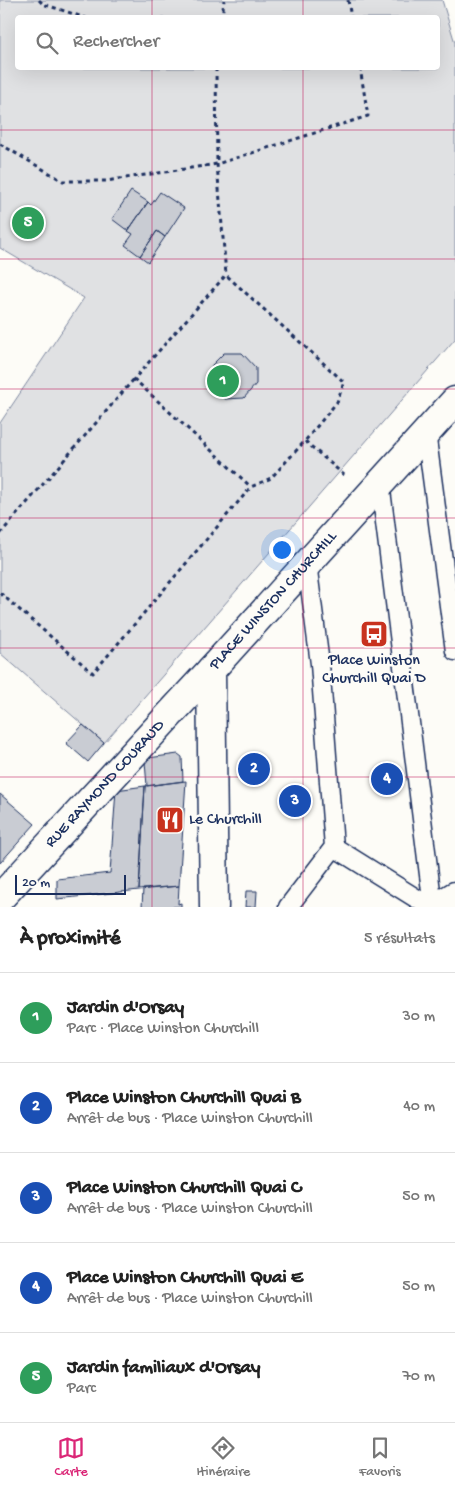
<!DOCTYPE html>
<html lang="fr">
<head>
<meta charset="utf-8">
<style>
	:root { --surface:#fff; --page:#f2f2f2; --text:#222; --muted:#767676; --line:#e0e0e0; --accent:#db2777 }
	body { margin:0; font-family:"Gochi Hand",sans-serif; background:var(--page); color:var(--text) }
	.scale { position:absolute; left:15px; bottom:12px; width:111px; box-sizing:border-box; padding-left:5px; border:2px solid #1b2f5e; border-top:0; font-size:14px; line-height:18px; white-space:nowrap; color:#1b2f5e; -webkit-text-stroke:4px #fdfcf7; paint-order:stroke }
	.you { position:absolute; left:281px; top:549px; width:18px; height:18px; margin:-12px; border:4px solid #fff; border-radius:50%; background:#1a73e8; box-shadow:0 0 0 8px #1a73e833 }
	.badge { display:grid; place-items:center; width:32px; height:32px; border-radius:50%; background:var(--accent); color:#fff; font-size:16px; font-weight:700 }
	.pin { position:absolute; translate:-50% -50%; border:2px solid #fff; box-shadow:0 1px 5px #0006 }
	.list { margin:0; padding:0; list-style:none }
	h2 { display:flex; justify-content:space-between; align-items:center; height:65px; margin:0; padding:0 20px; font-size:21px }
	h2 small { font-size:16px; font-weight:400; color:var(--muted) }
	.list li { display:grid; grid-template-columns:32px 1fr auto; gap:15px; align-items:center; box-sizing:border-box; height:90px; padding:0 20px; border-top:1px solid var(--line) }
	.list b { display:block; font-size:19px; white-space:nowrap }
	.list p { margin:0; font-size:16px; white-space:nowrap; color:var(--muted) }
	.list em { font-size:16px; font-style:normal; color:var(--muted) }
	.icon { flex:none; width:28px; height:28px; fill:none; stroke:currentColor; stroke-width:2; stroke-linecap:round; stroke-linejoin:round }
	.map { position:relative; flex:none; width:455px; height:907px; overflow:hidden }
	.search { position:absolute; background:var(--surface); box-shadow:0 5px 20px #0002; left:15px; right:15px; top:15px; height:55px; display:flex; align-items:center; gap:12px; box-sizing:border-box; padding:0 18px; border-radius:5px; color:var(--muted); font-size:19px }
	.sheet { height:515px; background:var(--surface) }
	nav { display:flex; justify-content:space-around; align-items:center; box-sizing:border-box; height:70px; border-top:1px solid var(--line); background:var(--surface); font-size:14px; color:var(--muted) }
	nav a { display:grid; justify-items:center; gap:2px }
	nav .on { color:var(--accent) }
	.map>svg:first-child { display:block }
	.green { fill:#e0e1e3; stroke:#7e88a0; fill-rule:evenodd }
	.building { fill:#c9ccd3; stroke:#1b2f5e }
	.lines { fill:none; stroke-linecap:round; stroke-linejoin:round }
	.service-casing { stroke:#1b2f5e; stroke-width:21 }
	.minor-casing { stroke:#1b2f5e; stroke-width:31 }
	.secondary-casing { stroke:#1b2f5e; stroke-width:31 }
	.path { stroke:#1b2f5e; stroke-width:3; stroke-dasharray:4 4; stroke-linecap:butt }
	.service { stroke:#fdfcf7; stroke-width:18 }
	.minor { stroke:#fdfcf7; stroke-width:28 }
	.secondary { stroke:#fdfcf7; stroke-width:28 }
	.grid { fill:none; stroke:#c2185b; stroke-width:1; stroke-opacity:0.55 }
	.labels { text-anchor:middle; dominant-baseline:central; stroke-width:5; stroke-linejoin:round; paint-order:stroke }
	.street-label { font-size:16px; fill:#1b2f5e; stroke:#fdfcf7 }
	.poi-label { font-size:16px; fill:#1b2f5e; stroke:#fdfcf7 }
</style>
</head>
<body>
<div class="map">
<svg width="455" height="907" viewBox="0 0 455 907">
	<rect width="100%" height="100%" fill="#fdfcf7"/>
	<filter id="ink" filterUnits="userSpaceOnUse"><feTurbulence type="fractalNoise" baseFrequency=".02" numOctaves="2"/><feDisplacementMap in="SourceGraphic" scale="10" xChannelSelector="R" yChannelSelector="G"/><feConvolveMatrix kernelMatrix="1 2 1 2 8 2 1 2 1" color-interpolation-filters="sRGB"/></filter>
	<g filter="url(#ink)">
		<path class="green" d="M0,0h442l13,43v296l-351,404 -104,-90v-230l84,-125 -84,-50zM18,18h420v50h-420z"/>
		<path class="building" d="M131,191l17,11 -20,29 -16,-12z
			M160,192l24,16 -19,29 -8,-6 -17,25 -15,-11 8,-11 -5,-3 20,-29 3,3z
			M157,231l8,6 -17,25 -8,-6z
			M224,353h18l14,15v16l-12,14 -19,1 -13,-13v-21z
			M83,725l21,18 -16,19 -22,-19z
			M178,754l4,3 1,24 -36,5 -2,-24 3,-4z
			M186,781l-7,105 -40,4 6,-104z
			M145,786l-6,104 -82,9v-20l53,-6 6,-83z
			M0,794l35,30 -35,39z
			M179,886l-1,18 3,-1v4h-39l1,-18z
			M246,891h11l-1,16h-11z"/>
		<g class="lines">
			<defs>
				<path id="service" d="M426,432l29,219
					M380,482l53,425
					M334,847l96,60
					M288,907l46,-60 -14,-183 -13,-101"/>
				<g id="minor">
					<path id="s1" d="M0,898l211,-228"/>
				</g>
				<g id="secondary">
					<path id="s2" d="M214,907l-3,-237 244,-269"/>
					<path d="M437,907l18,-11"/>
				</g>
			</defs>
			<use href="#service" class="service-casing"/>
			<use href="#minor" class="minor-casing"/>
			<use href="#secondary" class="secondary-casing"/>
			<path class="path" d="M39,0l4,4 43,14
				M348,0l3,18
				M222,18l2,-18
				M216,68l1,96 9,111
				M0,144l63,37h43l111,-17 151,-48 -8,-48
				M305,441l39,34
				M0,534l134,-155
				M0,593l93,80 158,-186 20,-9 34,-37 32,-39 7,-20 -118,-107 -92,104 117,108"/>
			<use href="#service" class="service"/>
			<use href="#minor" class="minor"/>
			<use href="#secondary" class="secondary"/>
		</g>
	</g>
	<path class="grid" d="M152,0v18M303,0v18M152,68v839M303,68v839M0,130h455M0,259h455M0,389h455M0,518h455M0,648h455M0,777h455"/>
	<defs>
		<symbol id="bus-square" viewBox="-11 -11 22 22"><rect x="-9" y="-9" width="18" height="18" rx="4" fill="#c8321e" stroke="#fdfcf7"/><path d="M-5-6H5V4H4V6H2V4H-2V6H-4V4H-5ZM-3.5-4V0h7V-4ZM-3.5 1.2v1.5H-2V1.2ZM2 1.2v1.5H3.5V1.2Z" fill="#fff"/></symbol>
		<symbol id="restaurant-square" viewBox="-11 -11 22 22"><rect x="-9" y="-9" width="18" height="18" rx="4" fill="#c8321e" stroke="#fdfcf7"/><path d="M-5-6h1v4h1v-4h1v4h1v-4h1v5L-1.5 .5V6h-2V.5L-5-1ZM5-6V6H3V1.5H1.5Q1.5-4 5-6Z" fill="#fff"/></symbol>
	</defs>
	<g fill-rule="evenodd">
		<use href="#bus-square" x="358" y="618" width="32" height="32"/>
		<use href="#restaurant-square" x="154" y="804" width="32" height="32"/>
	</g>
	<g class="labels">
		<g class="street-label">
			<text stroke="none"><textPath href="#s2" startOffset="330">PLACE WINSTON CHURCHILL</textPath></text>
			<text stroke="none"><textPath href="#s1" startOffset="155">RUE RAYMOND COURAUD</textPath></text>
		</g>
		<g class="poi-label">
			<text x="374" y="661">Place Winston<tspan x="374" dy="18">Churchill Quai D</tspan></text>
			<text x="189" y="820" text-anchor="start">Le Churchill</text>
		</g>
	</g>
</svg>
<div class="scale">20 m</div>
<div class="you"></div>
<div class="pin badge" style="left:223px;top:381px;background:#2e9e5b">1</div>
<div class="pin badge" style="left:254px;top:769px;background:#1a4fb4">2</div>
<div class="pin badge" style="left:295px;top:801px;background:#1a4fb4">3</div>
<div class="pin badge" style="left:387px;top:779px;background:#1a4fb4">4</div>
<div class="pin badge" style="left:28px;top:223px;background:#2e9e5b">5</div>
<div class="search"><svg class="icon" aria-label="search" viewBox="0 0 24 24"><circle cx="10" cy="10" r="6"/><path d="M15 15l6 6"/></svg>Rechercher</div>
</div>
<section class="sheet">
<h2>À proximité<small>5 résultats</small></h2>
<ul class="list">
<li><span class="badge" style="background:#2e9e5b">1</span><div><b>Jardin d'Orsay</b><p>Parc · Place Winston Churchill</p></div><em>30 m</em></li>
<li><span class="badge" style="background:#1a4fb4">2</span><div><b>Place Winston Churchill Quai B</b><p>Arrêt de bus · Place Winston Churchill</p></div><em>40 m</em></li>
<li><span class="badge" style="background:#1a4fb4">3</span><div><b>Place Winston Churchill Quai C</b><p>Arrêt de bus · Place Winston Churchill</p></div><em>50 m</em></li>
<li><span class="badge" style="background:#1a4fb4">4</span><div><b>Place Winston Churchill Quai E</b><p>Arrêt de bus · Place Winston Churchill</p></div><em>50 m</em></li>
<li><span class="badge" style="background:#2e9e5b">5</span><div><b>Jardin familiaux d'Orsay</b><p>Parc</p></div><em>70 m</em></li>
</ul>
</section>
<nav>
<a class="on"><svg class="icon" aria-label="map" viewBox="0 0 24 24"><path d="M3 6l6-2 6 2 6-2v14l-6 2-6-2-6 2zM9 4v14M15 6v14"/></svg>Carte</a>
<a><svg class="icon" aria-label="directions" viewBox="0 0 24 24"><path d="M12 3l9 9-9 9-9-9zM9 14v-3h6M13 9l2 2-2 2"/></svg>Itinéraire</a>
<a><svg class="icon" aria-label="saved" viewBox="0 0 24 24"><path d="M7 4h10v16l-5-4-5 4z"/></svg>Favoris</a>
</nav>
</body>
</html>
